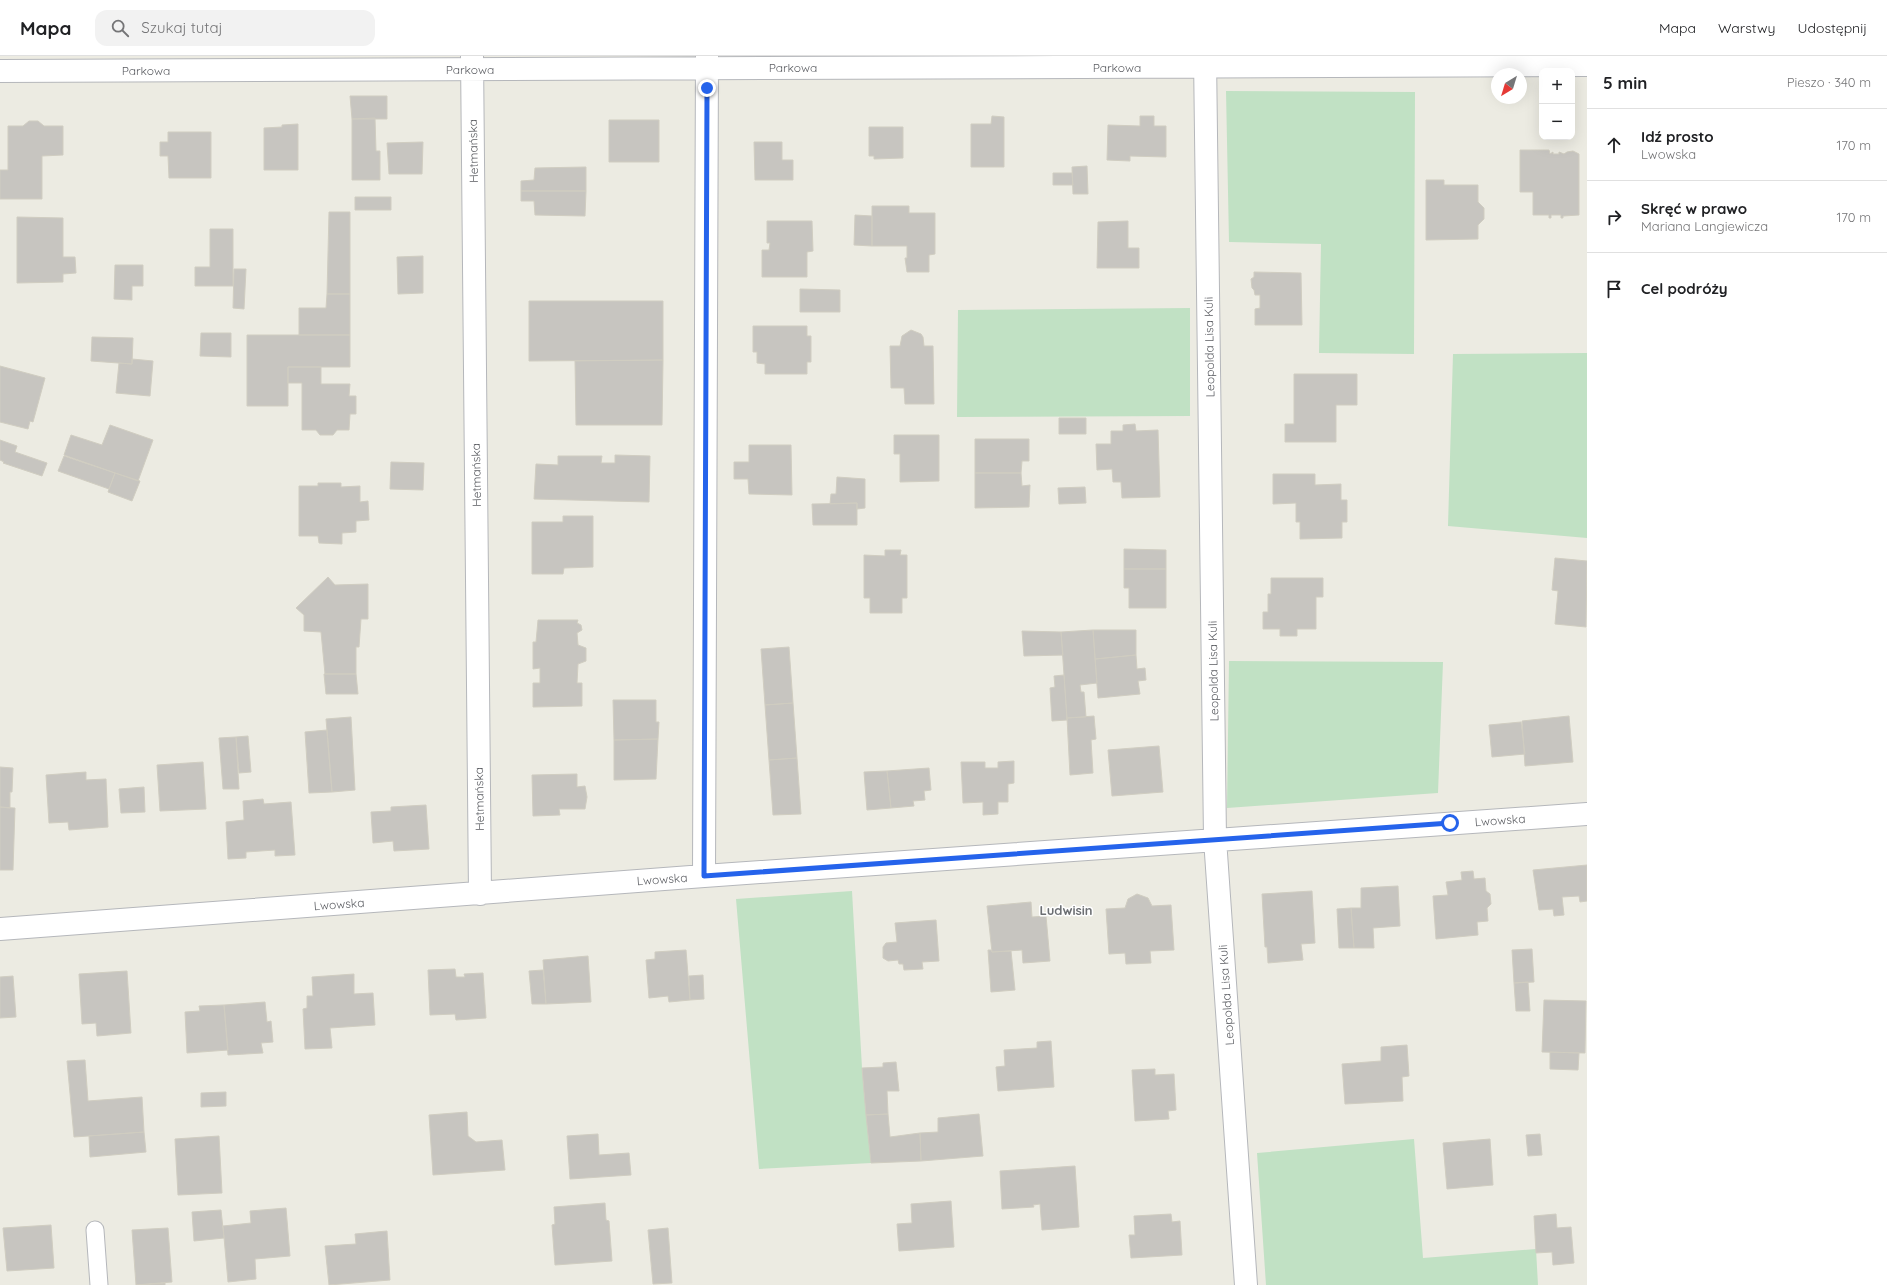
<!DOCTYPE html>
<html lang="pl">
<head>
<meta charset="utf-8">
<style>
	:root { --surface:#fff; --page:#f2f2f2; --text:#202124; --muted:#757577; --line:#e0e0e0 }
	body { margin:0; font-family:Quicksand,sans-serif; background:var(--page); color:var(--text) }
	.controls { position:absolute; right:12px; top:12px; display:grid; overflow:hidden; border-radius:8px; box-shadow:0 4px 16px #0002 }
	.controls button { width:36px; height:36px; display:grid; place-items:center; padding:0; border:0; border-bottom:1px solid var(--line); background:var(--surface); color:var(--text); font:20px sans-serif }
	.compass { position:absolute; left:1491px; top:12px; width:36px; height:36px; border-radius:50%; background:var(--surface); box-shadow:0 4px 16px #0002; rotate:218deg }
	.stop { position:absolute; width:12px; height:12px; margin:-9px; border:3px solid #2563eb; border-radius:50%; background:#fff }
	.stop.end { background:#2563eb; border-color:#fff; box-shadow:0 1px 4px #0008 }
	.list { margin:0; padding:0; list-style:none }
	h2 { display:flex; justify-content:space-between; align-items:center; height:52px; margin:0; padding:0 16px; font-size:17px }
	h2 small { font-size:13px; font-weight:400; color:var(--muted) }
	.list li { display:grid; grid-template-columns:26px 1fr auto; gap:12px; align-items:center; box-sizing:border-box; height:72px; padding:0 16px; border-top:1px solid var(--line) }
	.list b { display:block; font-size:15px; white-space:nowrap }
	.list p { margin:0; font-size:13px; white-space:nowrap; color:var(--muted) }
	.list em { font-size:13px; font-style:normal; color:var(--muted) }
	.icon { flex:none; width:22px; height:22px; fill:none; stroke:currentColor; stroke-width:2; stroke-linecap:round; stroke-linejoin:round }
	.map { position:relative; flex:none; width:1587px; height:1229px; overflow:hidden }
	header { display:flex; align-items:center; gap:24px; box-sizing:border-box; height:56px; padding:0 20px; background:var(--surface); border-bottom:1px solid var(--line) }
	header strong { font-size:19px }
	nav { display:flex; gap:22px; margin-inline-start:auto; font-size:14px }
	.search { width:280px; height:36px; background:var(--page); display:flex; align-items:center; gap:10px; box-sizing:border-box; padding:0 14px; border-radius:12px; color:var(--muted); font-size:15px }
	main { display:flex }
	aside { flex:1; background:var(--surface) }
	.map>svg:first-child { display:block }
	.green { fill:#c1e1c4 }
	.building { fill:#c7c5c0; stroke:#d0cdc1 }
	.lines { fill:none; stroke-linecap:round; stroke-linejoin:round }
	.service-casing { stroke:#b5b7bb; stroke-width:19 }
	.minor-casing { stroke:#b5b7bb; stroke-width:24 }
	.service { stroke:#fff; stroke-width:17 }
	.minor { stroke:#fff; stroke-width:22 }
	.route { stroke:#2563eb; stroke-width:5 }
	.labels { text-anchor:middle; dominant-baseline:central; stroke-width:3; stroke-linejoin:round; paint-order:stroke }
	.street-label { font-size:12px; fill:#5b5d62; stroke:#fff }
	.neighbourhood-label { font-size:13px; font-weight:bold; fill:#6c6f73; stroke:#fff }
</style>
</head>
<body>
<header>
<strong>Mapa</strong>
<div class="search"><svg class="icon" aria-label="search" viewBox="0 0 24 24"><circle cx="10" cy="10" r="6"/><path d="M15 15l6 6"/></svg>Szukaj tutaj</div>
<nav><a>Mapa</a><a>Warstwy</a><a>Udostępnij</a></nav>
</header>
<main>
<div class="map">
<svg width="1587" height="1229" viewBox="0 0 1587 1229">
	<rect width="100%" height="100%" fill="#ecebe2"/>
	<path class="green" d="M1226,35l189,1 -1,262 -95,-1 2,-109 -92,-2z
		M1190,252v108l-233,1 1,-107z
		M1587,297v185l-139,-12 5,-172z
		M1229,605l214,1 -5,131 -211,15z
		M852,835l10,177 9,95 -112,6 -23,-270z
		M1414,1083l9,119 113,-9 2,36h-272l-9,-132z"/>
	<path class="building" d="M350,40h37v23h-35z
		M992,60l12,1v50h-33v-43h20z
		M1140,60h14v10h12v31l-36,-1v5l-23,-1 1,-35 32,1z
		M375,62l1,33h4v29h-28v-61z
		M609,64h50v42h-50z
		M29,65h9l6,5h19v29l-21,1v43h-42v-29h8v-44h15z
		M298,68v46h-34v-42l18,-1v-2z
		M869,71h34v31l-29,1v-3h-5z
		M168,76h43v46h-42l-1,-22h-8v-14h8z
		M423,86l-1,32h-33l-2,-31z
		M754,86h28v18h11v20h-38z
		M1520,94h29l1,4 3,-2v2h6v-2l5,2 3,-2 6,-1 6,3v61l-16,1v2h-2v-3h-10v3h-2v-3h-16v-23h-13z
		M1087,110l1,28h-15l-1,-27z
		M586,111v24h-65v-10l13,-1 1,-12z
		M1053,117h19l1,12h-20z
		M1426,124h18v5h34v17l6,6v11l-6,6v14l-52,1z
		M521,135h65l-1,25 -50,-1 -1,-14h-13z
		M355,141h36v13h-36z
		M872,150h37v7h26v41l-6,1v17h-22l-2,-14h2v-12h-35z
		M329,156h21v82h-23z
		M855,159l17,1v30l-18,-1z
		M17,161l46,1v39h12l1,16 -13,1v8l-46,1z
		M767,165h45l1,30 -6,1v25h-45v-27h7l1,-7h-3z
		M1128,165v27h11v20h-42l1,-46z
		M210,173h23v57h-38v-19h15z
		M423,200v37l-25,1 -1,-37z
		M115,209h28v21h-11v14l-18,-1z
		M234,213h12l-2,40 -11,-1z
		M1254,216l47,1 1,52h-47v-16l5,-1v-13h-5l-1,-5 -2,-2 -1,-9 3,-2z
		M800,233l40,1v22h-40z
		M327,238h23v41h-51v-27h27z
		M529,245h134v59l-134,1z
		M753,270h54v10h4v26h-4v12h-42v-10l-8,-1v-11h-4z
		M911,274l10,4 2,3 1,9h9l1,58h-29l-1,-16h-13l-1,-42h10l2,-10z
		M201,277h30v24l-31,-1z
		M247,279h103v32h-62v39h-41z
		M92,281l41,1 -1,26 -41,-3z
		M132,303l21,2 -3,35 -34,-3 3,-30 13,1z
		M663,304l-1,65h-86l-1,-64z
		M0,310l45,12 -12,44 -3,-1 -2,8 -28,-7z
		M288,311h33v17h29l-1,12h7v18h-6l-1,16h-12l-4,5h-13l-4,-5h-14v-47h-14z
		M1294,318h63v31h-21v37h-51v-18h9z
		M1059,362h27v16h-27z
		M1135,368l1,7 22,-1 2,67 -38,1 -1,-16h-8l-1,-13 -15,1 -1,-26h15v-13h12v-6z
		M110,369l43,15 -15,41 -74,-26 7,-20 31,10z
		M894,379h45v46l-39,1v-28h-6z
		M975,383h54v22h-7l-1,12h-46z
		M0,384l17,6 -2,6 32,11 -5,13 -39,-13 1,-1 -4,-2z
		M749,389h42l1,50 -43,-1 -1,-15h-14v-17h15z
		M615,399l35,1 -1,46 -115,-3 2,-35 22,1v-9h44l-1,7h14z
		M64,400l51,17 -6,16 -51,-18z
		M391,406l33,1 -1,27 -33,-1z
		M115,417l25,8 -8,20 -24,-9z
		M975,417h46l1,13 8,-1 -1,22 -54,1z
		M1273,418h42v11l26,-1v16h6v22h-5v16l-42,1v-17h-4v-19l-23,1z
		M837,421l28,2v29l-8,1v-6l-27,1 1,-10h5z
		M318,427h23v4l19,-1v16l8,-1 1,19 -13,1v11l-14,1v11l-23,-1 -1,-7h-19v-50h19z
		M1085,431l1,16 -27,1 -1,-16z
		M857,447v22h-44l-1,-21z
		M563,460h30v51l-29,1 -1,6h-31v-52h31z
		M1124,493l42,1v19h-42z
		M885,494h16l-1,5h7v43h-5v15h-32v-15h-6v-43l21,1z
		M1555,502l32,3 -1,66 -31,-3 3,-33 -6,-1z
		M1124,513h42v39h-37v-20h-5z
		M328,521l7,8 33,-1v35h-7l-2,28h-3v27h-31l-4,-42 -17,-1v-16l-8,-7z
		M1271,522h52v19h-7v32h-19v7h-17v-7h-17v-17h5v-18h3z
		M538,564h40l-1,3 4,2 1,5 -5,3 1,12 8,3v13l-8,3 -1,19h5v23l-49,1v-24h7v-15l-7,1v-27h3z
		M1093,574l4,53 -17,2 1,7h3l2,25 -19,1 -6,-86z
		M1093,574h43v25l-41,4z
		M1022,575l39,1 2,23 -39,1z
		M789,591l4,56 -28,2 -4,-56z
		M1136,599l1,14 8,-1 1,12 -8,1 2,13 -42,4 -3,-39z
		M324,618h32l2,20h-32z
		M1064,619l3,45 -15,1 -2,-33 5,-1 -1,-11z
		M613,644h43v22h3l-1,17 -44,1z
		M793,647l4,55 -28,2 -4,-55z
		M1094,660l2,23 -5,1 2,33 -23,2 -3,-57z
		M1569,660l4,46 -48,4 -3,-45z
		M351,661l4,73 -23,2 -6,-73z
		M1521,666l4,32 -33,3 -3,-32z
		M327,674l5,62 -23,1 -4,-61z
		M248,680l3,36 -12,1 -3,-36z
		M236,681l3,52h-16l-4,-51z
		M658,683l-2,40 -42,1v-40z
		M1159,690l4,46 -51,4 -4,-46z
		M797,702l4,56 -28,1 -4,-55z
		M1014,705v22l-6,1v18h-10v12l-15,1v-13l-20,1 -2,-41h24v6h13v-6z
		M203,706l3,47 -46,2 -3,-46z
		M0,711l13,1 -1,24h-2v16l-10,-1z
		M929,712l2,22 -7,1 1,9 -12,1 1,5 -23,2 -4,-37z
		M887,715l4,37 -24,2 -3,-38z
		M86,716v8l20,-1 2,48 -39,3 -1,-8 -19,1 -3,-48z
		M577,718v13l8,-1 2,11 -2,12h-26l1,6 -27,1 -1,-41z
		M144,731l1,25 -24,1 -2,-24z
		M263,743l1,5 27,-2 4,53 -20,1v-6l-29,2v6l-18,1 -2,-37 18,-2 -1,-19z
		M426,749l3,44 -35,2 -1,-10 -20,2 -2,-31 20,-1v-4z
		M0,751l15,1 -2,62h-13z
		M1587,809v36l-7,1 -1,-6 -17,1 2,18 -10,1 -1,-7 -14,1 -6,-40z
		M1473,815l1,8 11,-1 1,13 4,3 1,10 -4,4 1,13 -11,1 1,13 -42,4 -3,-43 15,-1 -2,-13 16,-2 -1,-8z
		M1398,830l2,40 -27,2 1,20h-20l-3,-40h10v-20z
		M1312,835l3,52 -14,1 2,16 -35,3 -1,-16h-2l-3,-53z
		M1137,838l11,4 4,8 19,-1 3,45 -24,1 1,12 -25,1 -1,-11 -16,1 -3,-45 19,-1 3,-9z
		M1031,846l1,15 14,-1 4,45 -27,2 -1,-13 -30,2 -5,-46z
		M1351,852l3,40h-15l-2,-39z
		M936,864l3,41 -17,1 1,7 -19,1 -1,-6h-4l-1,-4 -10,1 -5,-3v-11l3,-4 11,-1 -2,-19z
		M1532,893l2,33 -20,1 -2,-33z
		M686,894l4,50 -21,2 -1,-6 -19,2 -3,-38 9,-1v-7z
		M988,894h3l1,2 19,-1 4,39 -24,2z
		M588,900l3,46 -45,2 -3,-44z
		M455,913l1,8h9l-1,-3 19,-1 3,45 -30,2 -1,-6 -25,1 -2,-45z
		M543,914l3,34h-14l-3,-33z
		M127,915l4,62 -34,3 -1,-13 -14,1 -3,-50z
		M354,918v20l19,-1 2,32 -45,3 2,20 -27,1 -2,-40 4,-1v-12h6l-1,-19z
		M703,919l1,24 -14,1 -1,-24z
		M13,920l3,41 -16,1v-41z
		M1528,926l2,29h-14l-2,-28z
		M1544,944l42,1 -1,52 -43,-1z
		M265,946l2,20 4,-1 2,21 -12,1 2,10 -35,2 -4,-50z
		M224,949l4,45 -41,3 -2,-41 15,-1 -1,-5z
		M1051,985l3,46 -56,4 -2,-24 9,-1 -1,-16 33,-2v-6z
		M1407,989l2,31 -7,1 1,24 -58,3 -3,-40 39,-3v-14z
		M1550,996l29,1 -1,17 -28,-1z
		M85,1004l3,41 54,-4 2,35 -70,5 -7,-76z
		M896,1006l3,29h-12l1,23 -22,1 -4,-47 21,-1v-4z
		M1155,1013v6l19,-1 2,36 -8,1 1,8 -34,2 -3,-51z
		M226,1036v14l-25,1v-14z
		M467,1056l1,24 8,6 26,-2 3,30 -72,5 -4,-60z
		M888,1058l2,23 30,-4 1,28 -50,2 -5,-48z
		M979,1058l4,42 -62,5 -1,-28 18,-1v-14z
		M144,1076l2,20 -56,5 -1,-21z
		M598,1078l1,21 30,-2 2,22 -61,4 -3,-43z
		M1540,1078l2,21 -14,1 -2,-21z
		M219,1080l3,57 -44,2 -3,-56z
		M1490,1083l3,46 -46,4 -4,-46z
		M1075,1110l4,61 -37,3 -2,-26 -7,1 1,2 -32,2 -2,-38z
		M951,1145l3,46 -55,4 -2,-27 15,-1 -1,-19z
		M605,1147l1,17 3,1 3,40 -57,4 -3,-40 3,-1 -1,-17z
		M286,1152l4,48 -35,3 1,20 -28,3 -5,-56 28,-3 -1,-12z
		M221,1154l3,28 -30,3 -2,-29z
		M1171,1158l1,8 8,-1 2,34 -51,3 -2,-23h6l-1,-19z
		M1556,1158l1,14 14,-1 3,36 -21,2 -1,-13 -16,1 -2,-37z
		M51,1169l3,43 -47,3 -4,-43z
		M168,1172l4,54 -36,3 -4,-55z
		M668,1172l4,55 -19,1 -5,-54z
		M387,1175l3,49 -61,5 -4,-39 31,-2 -1,-10z
		M165,1227v2h-28z"/>
	<g class="lines">
		<defs>
			<path id="service" d="M95,1174l4,55"/>
			<path id="minor" d="M472,0l8,838
				M1205,0l10,783 31,446
				M0,15l1587,-6
				M704,820l3,-820
				M0,873l704,-53 883,-62"/>
		</defs>
		<use href="#service" class="service-casing"/>
		<use href="#minor" class="minor-casing"/>
		<use href="#service" class="service"/>
		<use href="#minor" class="minor"/>
	</g>
	<g class="lines">
		<path class="route" d="M707,32l-3,788 746,-53"/>
	</g>
	<g class="labels">
		<g class="street-label">
			<text x="793" y="11">Parkowa</text>
			<text x="1117" y="11">Parkowa</text>
			<text x="470" y="13">Parkowa</text>
			<text x="146" y="14">Parkowa</text>
			<text transform="translate(473 95) rotate(-91)">Hetmańska</text>
			<text transform="translate(1209 291) rotate(-91)">Leopolda Lisa Kuli</text>
			<text transform="translate(476 419) rotate(-91)">Hetmańska</text>
			<text transform="translate(1213 615) rotate(-91)">Leopolda Lisa Kuli</text>
			<text transform="translate(479 743) rotate(-91)">Hetmańska</text>
			<text transform="translate(1500 764) rotate(-4)">Lwowska</text>
			<text transform="translate(662 823) rotate(-4)">Lwowska</text>
			<text transform="translate(339 848) rotate(-4)">Lwowska</text>
			<text transform="translate(1226 939) rotate(-94)">Leopolda Lisa Kuli</text>
		</g>
		<g class="neighbourhood-label">
			<text x="1066" y="854">Ludwisin</text>
		</g>
	</g>
</svg>
<div class="controls">
<button>+</button>
<button>−</button>
</div>
<svg class="compass" viewBox="-18 -18 36 36"><path d="M0-13l5 13h-10z" fill="#e53935"/><path d="M0 13l5-13h-10z" fill="#757577"/></svg>
<div class="stop" style="left:1450px;top:767px"></div>
<div class="stop end" style="left:707px;top:32px"></div>
</div>
<aside>
<h2>5 min<small>Pieszo · 340 m</small></h2>
<ul class="list">
<li><svg class="icon" aria-label="ahead" viewBox="0 0 24 24"><path d="M12 20V5M6 11l6-6 6 6"/></svg><div><b>Idź prosto</b><p>Lwowska</p></div><em>170 m</em></li>
<li><svg class="icon" aria-label="right" viewBox="0 0 24 24"><path d="M7 20v-9h11M14 6l5 5-5 5"/></svg><div><b>Skręć w prawo</b><p>Mariana Langiewicza</p></div><em>170 m</em></li>
<li><svg class="icon" aria-label="arrive" viewBox="0 0 24 24"><path d="M6 21V4h12l-3 4 3 4H6"/></svg><div><b>Cel podróży</b></div></li>
</ul>
</aside>
</main>
</body>
</html>
